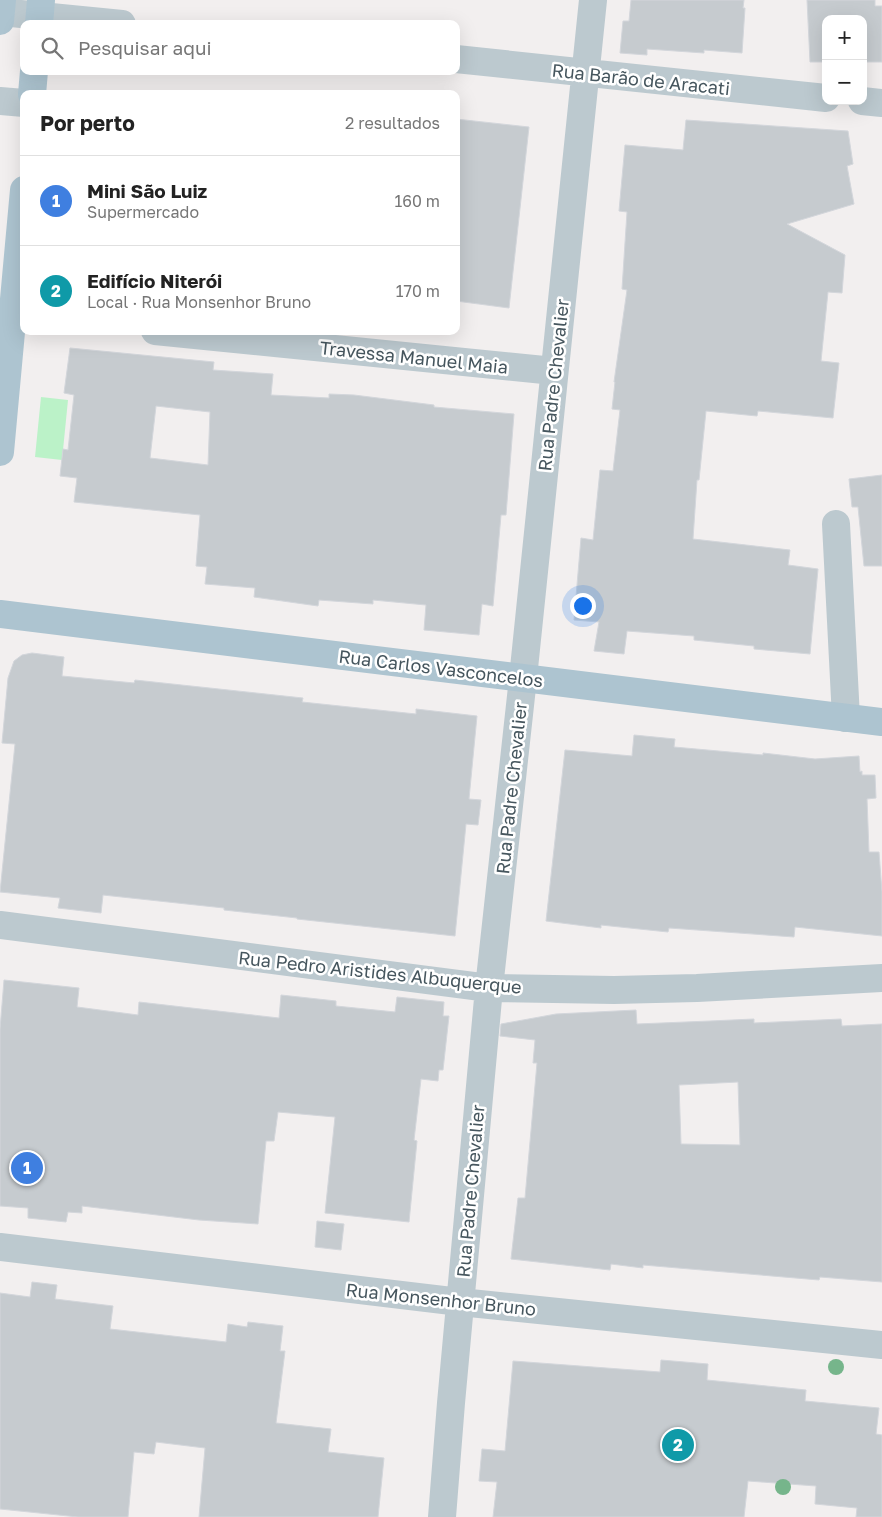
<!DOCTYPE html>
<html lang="pt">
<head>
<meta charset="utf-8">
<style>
	:root { --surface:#fff; --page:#f2f2f2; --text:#222; --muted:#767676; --line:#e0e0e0; --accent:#0d91ee }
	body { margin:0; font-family:"Golos Text",sans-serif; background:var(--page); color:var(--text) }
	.controls { position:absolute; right:15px; top:15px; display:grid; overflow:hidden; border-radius:10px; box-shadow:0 5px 20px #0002 }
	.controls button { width:45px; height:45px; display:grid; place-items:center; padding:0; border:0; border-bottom:1px solid var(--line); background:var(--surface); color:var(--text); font:25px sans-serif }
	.you { position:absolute; left:582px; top:605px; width:18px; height:18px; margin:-12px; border:4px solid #fff; border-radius:50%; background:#1a73e8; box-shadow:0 0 0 8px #1a73e833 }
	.badge { display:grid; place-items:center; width:32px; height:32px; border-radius:50%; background:var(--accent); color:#fff; font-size:16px; font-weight:700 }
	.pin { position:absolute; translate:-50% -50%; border:2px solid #fff; box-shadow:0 1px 5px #0006 }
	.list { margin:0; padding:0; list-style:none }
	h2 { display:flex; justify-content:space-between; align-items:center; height:65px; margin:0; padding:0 20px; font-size:21px }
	h2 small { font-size:16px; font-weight:400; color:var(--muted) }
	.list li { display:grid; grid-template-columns:32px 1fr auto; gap:15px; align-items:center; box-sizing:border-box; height:90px; padding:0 20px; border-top:1px solid var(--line) }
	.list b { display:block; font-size:19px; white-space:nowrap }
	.list p { margin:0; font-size:16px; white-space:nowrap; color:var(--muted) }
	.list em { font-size:16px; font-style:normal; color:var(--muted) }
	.icon { flex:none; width:28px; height:28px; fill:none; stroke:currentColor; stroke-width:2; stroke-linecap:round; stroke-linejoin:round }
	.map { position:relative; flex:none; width:882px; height:1517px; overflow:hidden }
	.search { position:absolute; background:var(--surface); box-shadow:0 5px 20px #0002; left:20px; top:20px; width:440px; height:55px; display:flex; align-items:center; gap:12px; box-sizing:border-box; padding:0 18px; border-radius:10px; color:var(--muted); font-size:19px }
	.panel { position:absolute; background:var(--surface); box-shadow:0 5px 20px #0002; left:20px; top:90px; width:440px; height:245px; border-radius:10px }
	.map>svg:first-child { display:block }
	.green { fill:#bbf2c8 }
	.building { fill:#c6cbcf; stroke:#d3d6db; fill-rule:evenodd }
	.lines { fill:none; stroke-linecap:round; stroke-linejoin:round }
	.minor { stroke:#bcc9cf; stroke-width:28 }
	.major { stroke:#adc4d0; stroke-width:28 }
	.tree { fill:#76b58b }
	.labels { text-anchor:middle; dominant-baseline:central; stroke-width:5; stroke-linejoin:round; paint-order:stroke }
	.street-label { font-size:18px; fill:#46565e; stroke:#fff }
</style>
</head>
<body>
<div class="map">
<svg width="882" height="1517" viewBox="0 0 882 1517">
	<rect width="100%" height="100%" fill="#f2efef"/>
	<path class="green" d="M41,397l27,3 -6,60 -27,-3z"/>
	<path class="building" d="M631,0h113l-1,8h2l-3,45 -38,-3v3l-57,-4v6l-27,-2 3,-32h6z
		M807,0h68v6h7v56h-19v-43h-37v43h-16z
		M456,119l73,8 -20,181 -53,-7z
		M686,120l162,11 5,33 -6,2 7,38 -67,20 58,31 -3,38 -14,-1 -7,69 18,2 -6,55 -75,-7 -1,5 -51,-5 -7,69h-2l-4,59 97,11 -2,15 30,4 -8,85 -56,-5v-3l-60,-6v-4l-67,-5 -3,23 -30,-3 5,-29 -25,-2 7,-82 12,2 7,-70 13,1 7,-61 -8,-1 3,-27h-1l13,-92 -5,-1 5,-77 -8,-1 6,-66 58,5z
		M70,348l144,14 -1,8 60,4 -2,21 58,3v-4l25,1 80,10v2l80,7 -8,101h-5l-8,91 -11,-2 -3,31 -55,-5 2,-25 -53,-5v4l-54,-4 -1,6 -64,-9 1,-9 -50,-4 2,-17 -11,-1 4,-51 -126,-13 3,-24 -17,-2 3,-27 5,1 6,-55 -10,-2zM156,406l54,6 -2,53 -58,-7z
		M882,475v91h-18l-6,-59h-6l-3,-28z
		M32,653l32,4 -2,19 72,7 1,-3 168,18 -1,4 114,12v-5l61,7 -8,83 12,1 -3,25 -12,-1 -11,112 -158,-17v-1l-73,-8v-2l-121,-13 -2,18 -43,-5 2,-10 -60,-6 15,-148 -13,-1 6,-65 6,-17 8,-6z
		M634,735l41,4 -1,8 89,8v-2l52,6 44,-3 1,16 2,-1v4h13l1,23 -9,1 2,53h10l3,40v44l-87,-9 -1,10 -125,-9 -1,4 -67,-7v3l-55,-7 19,-171 67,6z
		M4,980l75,8 -2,19 61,8 1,-13 140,16 2,-23 55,6v5l59,6 2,-15 47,5 -1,14h6l-6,54h-4l-1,11 -17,-2 -7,61 3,1 -8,81 -84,-9 10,-96 -57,-5 -4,29h-8l-8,83 -59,-4 -117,-14v7l-14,-1 -2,10 -38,-4v-10l-28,-2v-177z
		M636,1010l1,14 73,-3 44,-2v4l87,-4 1,7 40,-2v258l-62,-5 -1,3 -176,-15v3l-32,-4 -1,6 -99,-11 7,-61h7l12,-135h-4l2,-23 -35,-4 1,-12 55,-10zM738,1082l2,63 -59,-1 -2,-59z
		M317,1221l27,3 -3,26 -26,-3z
		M32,1282l25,3 -2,14 58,7 -3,23 116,13 2,-18 19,3 1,-5 35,4 -3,25h5l-9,72 55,6 -3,23 56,6 -6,59h-179l6,-69 -49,-6 -2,12 -20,-2 -6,65h-50l-78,-8v-216l30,4z
		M661,1360l47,4 -1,16 99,10 -1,11 74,7 -3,26 6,1v82h-26l1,-9 -42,-4 1,-18 -68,-5 -4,36h-251l4,-35 -18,-1 3,-32 23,2 8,-90 147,11z"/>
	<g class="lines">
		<path class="minor" d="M1,12l121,12
			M456,59l370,39
			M0,101l24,2
			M862,101l20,2
			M155,331l399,40
			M836,524l10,194
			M0,925l489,63 125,2 83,-2 185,-10
			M0,1247l460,55 422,43
			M442,1517l9,-114 38,-415 34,-310 70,-678"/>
		<path class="major" d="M0,21l2,-21
			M39,24l2,-24
			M32,94l2,-23
			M0,452l24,-262
			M0,614l882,108"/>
	</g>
	<g class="tree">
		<circle cx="836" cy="1367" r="8"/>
		<circle cx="783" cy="1487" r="8"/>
	</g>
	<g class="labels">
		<g class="street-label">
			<text transform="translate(641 79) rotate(6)">Rua Barão de Aracati</text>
			<text transform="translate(414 357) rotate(6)">Travessa Manuel Maia</text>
			<text transform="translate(553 385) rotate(-84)">Rua Padre Chevalier</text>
			<text transform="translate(441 668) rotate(7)">Rua Carlos Vasconcelos</text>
			<text transform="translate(511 788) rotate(-84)">Rua Padre Chevalier</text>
			<text transform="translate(380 972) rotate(6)">Rua Pedro Aristides Albuquerque</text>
			<text transform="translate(470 1191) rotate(-85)">Rua Padre Chevalier</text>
			<text transform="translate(441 1299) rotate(6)">Rua Monsenhor Bruno</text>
		</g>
	</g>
</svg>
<div class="controls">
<button>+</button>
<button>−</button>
</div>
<div class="you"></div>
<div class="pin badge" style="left:27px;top:1168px;background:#3f7fe0">1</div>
<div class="pin badge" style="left:678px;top:1445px;background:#0f9aa8">2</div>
<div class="search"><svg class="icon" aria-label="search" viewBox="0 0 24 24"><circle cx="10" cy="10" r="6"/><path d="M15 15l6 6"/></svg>Pesquisar aqui</div>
<section class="panel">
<h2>Por perto<small>2 resultados</small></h2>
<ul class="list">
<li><span class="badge" style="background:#3f7fe0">1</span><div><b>Mini São Luiz</b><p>Supermercado</p></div><em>160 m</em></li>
<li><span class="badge" style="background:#0f9aa8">2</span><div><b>Edifício Niterói</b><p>Local · Rua Monsenhor Bruno</p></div><em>170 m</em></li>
</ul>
</section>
</div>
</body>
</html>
